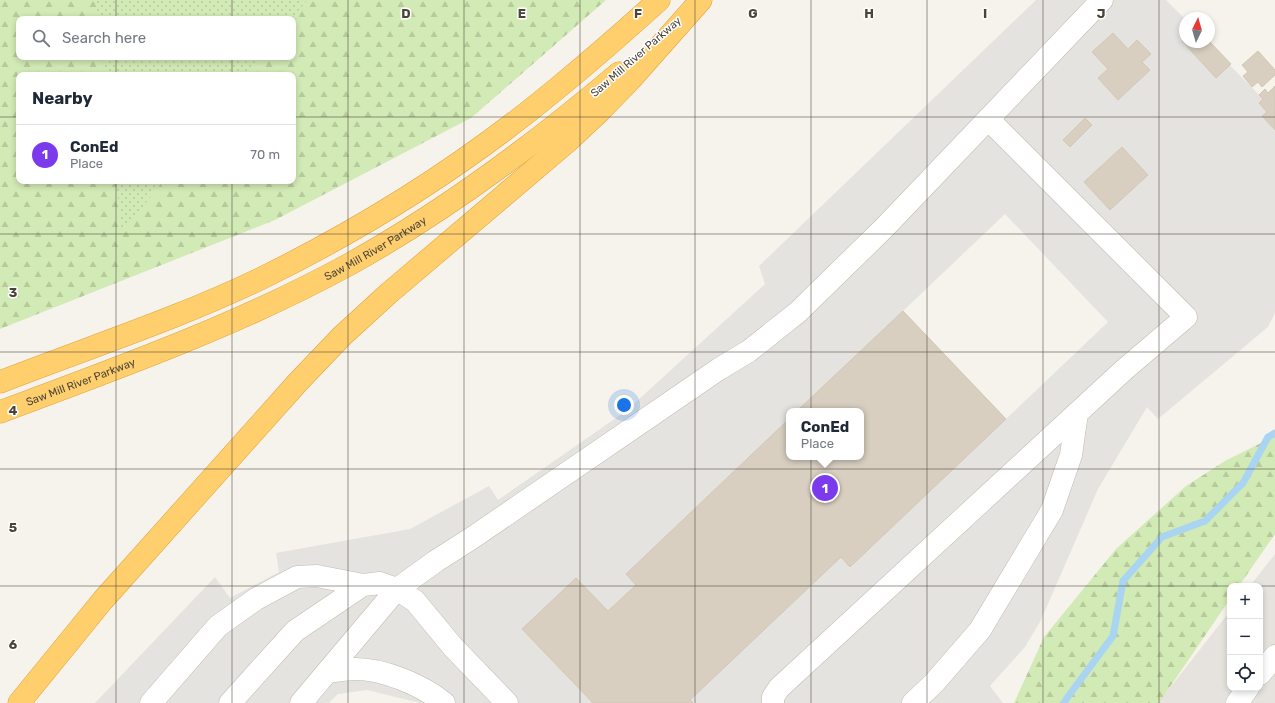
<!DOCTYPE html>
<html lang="en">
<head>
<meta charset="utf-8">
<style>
	:root { --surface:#fff; --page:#f6f6f7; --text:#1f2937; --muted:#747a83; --line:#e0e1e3; --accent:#7c3aed }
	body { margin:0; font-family:Rubik,sans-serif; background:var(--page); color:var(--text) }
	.controls { position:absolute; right:12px; bottom:12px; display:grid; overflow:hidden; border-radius:8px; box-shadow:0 2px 6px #0003 }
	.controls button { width:36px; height:36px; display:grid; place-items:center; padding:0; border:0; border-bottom:1px solid var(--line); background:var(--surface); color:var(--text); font:20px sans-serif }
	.compass { position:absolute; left:1179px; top:12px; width:36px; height:36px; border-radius:50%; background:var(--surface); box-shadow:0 2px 6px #0003; rotate:5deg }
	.you { position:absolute; left:624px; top:405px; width:14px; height:14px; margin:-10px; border:3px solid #fff; border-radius:50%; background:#1a73e8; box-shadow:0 0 0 6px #1a73e833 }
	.badge { display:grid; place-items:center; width:26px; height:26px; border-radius:50%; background:var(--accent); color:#fff; font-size:13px; font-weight:700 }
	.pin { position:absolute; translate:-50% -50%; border:2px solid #fff; box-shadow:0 1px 4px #0006 }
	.popup { position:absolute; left:786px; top:408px; width:78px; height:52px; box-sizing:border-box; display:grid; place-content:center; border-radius:8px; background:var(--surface); filter:drop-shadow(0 1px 3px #0005); font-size:13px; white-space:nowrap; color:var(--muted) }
	.popup b { font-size:15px; color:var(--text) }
	.popup::after { content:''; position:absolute; left:50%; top:100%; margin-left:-8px; border:8px solid transparent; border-top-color:var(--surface) }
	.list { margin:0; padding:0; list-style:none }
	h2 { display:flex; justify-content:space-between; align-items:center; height:52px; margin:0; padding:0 16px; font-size:17px }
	h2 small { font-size:13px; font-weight:400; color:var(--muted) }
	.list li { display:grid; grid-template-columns:26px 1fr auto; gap:12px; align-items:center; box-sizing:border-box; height:60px; padding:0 16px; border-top:1px solid var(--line) }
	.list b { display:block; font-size:15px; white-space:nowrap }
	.list p { margin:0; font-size:13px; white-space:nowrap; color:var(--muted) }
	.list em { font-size:13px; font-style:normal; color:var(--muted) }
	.icon { flex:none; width:22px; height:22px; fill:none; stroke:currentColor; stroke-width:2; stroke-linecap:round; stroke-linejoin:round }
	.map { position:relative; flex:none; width:1275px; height:703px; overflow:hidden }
	.search { position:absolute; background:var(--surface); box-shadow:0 2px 6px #0003; left:16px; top:16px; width:280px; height:44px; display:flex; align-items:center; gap:10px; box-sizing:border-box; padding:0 14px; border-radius:8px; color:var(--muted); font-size:15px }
	.panel { position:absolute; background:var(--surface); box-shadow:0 2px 6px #0003; left:16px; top:72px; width:280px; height:112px; border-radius:8px }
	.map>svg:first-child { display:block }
	.industrial { fill:#e6e2dd }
	.forest { fill:url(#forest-firs); fill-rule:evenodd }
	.park { fill:url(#park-dots) }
	.parking { fill:#e5e3e0; fill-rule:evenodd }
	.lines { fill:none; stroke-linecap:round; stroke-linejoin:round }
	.stream { stroke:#a9d4f2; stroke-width:7 }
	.building { fill:#d8cfc1; stroke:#d3c7b4 }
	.minor-casing { stroke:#c2bbae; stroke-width:23 }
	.highway-casing { stroke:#e0a43c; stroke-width:23 }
	.minor { stroke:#fff; stroke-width:22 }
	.highway { stroke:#ffcf6e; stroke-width:22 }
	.grid { fill:none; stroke:#4b4439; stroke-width:1; stroke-opacity:0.55 }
	.labels { text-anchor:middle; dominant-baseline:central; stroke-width:3; stroke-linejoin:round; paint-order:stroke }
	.street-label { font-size:11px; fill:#4b4439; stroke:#fff }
	.grid-label { font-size:13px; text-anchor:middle; font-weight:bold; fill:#4b4439; stroke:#fff; stroke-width:3; stroke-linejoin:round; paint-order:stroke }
</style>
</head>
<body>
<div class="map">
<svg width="1275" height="703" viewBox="0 0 1275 703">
	<defs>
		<pattern id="forest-firs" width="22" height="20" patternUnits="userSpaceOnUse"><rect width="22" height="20" fill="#d2eab5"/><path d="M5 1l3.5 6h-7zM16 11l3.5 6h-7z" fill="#b6ca9c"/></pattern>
		<pattern id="park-dots" width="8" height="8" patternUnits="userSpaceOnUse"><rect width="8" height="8" fill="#d2eab5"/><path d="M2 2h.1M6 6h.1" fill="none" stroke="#b6ca9c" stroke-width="1.8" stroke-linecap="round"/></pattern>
	</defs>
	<rect width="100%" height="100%" fill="#f6f3ec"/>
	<path class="industrial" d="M1275,554v149h-117l72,-92v77h30v-102h-10z"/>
	<path class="forest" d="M0,0h606l-135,118 -196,102 -275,109zM19,19h274v38h-274zM19,75h274v106h-274z
		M1275,436v98l-36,52h-9v13l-71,104h-145l30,-66 72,-88 70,-63 39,-25z"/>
	<path class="park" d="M96,0h211l-15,19h-194z
		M102,57h160l-15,18h-143z
		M116,181h47l-41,52z"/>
	<path class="parking" d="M1036,0h130l19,19v23h22l68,69v202l-7,14 -110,92 -11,-12 -49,82 -57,131 -16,27 -35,39 13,17h-583l-53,-13 -29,4 -9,9h-234l120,-126 15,21 49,-26 -3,-19 134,-24 79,-43 9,14 128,-89 139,-127 -6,-18zM1005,214l103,108 -102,97 -103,-108zM789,411h72v46h-72z"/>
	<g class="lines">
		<path class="stream" d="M1064,703l3,-5 46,-62 10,-55 39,-44 43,-16 38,-38 25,-46 7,-4"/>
	</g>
	<path class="building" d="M1113,33l15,16 9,-9 14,14 -9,8 8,8 -32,30 -20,-22 10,-9 -16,-17z
		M1185,38v4h24v-1l22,23 -15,14 -34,-37z
		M1258,51l17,19v5l-13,12 -4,-5 -6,5 -9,-11 5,-4 -6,-7z
		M1275,86v44l-13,-14 5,-4 -8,-9 4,-4 -4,-4 6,-6 3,4z
		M1085,118l7,7 -22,22 -7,-7z
		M1122,147l26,28 -38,35 -26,-28z
		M903,311l103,108 -156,148 -9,-10 -151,143 3,3h-100l-71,-74 54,-51 32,33 28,-26 -10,-11 163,-155v38h72v-46h-64z"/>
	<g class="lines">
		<defs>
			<path id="minor" d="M327,672c9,-1 19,-3 28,-3 29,0 67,16 89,34
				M1260,674l15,-18
				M151,703l67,-77 38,-27 41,-22 20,-1 46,9
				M230,703l65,-72 68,-46 17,-2 17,6 18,12 38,46 54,56
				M301,703l96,-114 39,-28 36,-23 247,-169 30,-18 49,-39 86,-84 218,-228
				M773,703v-6l6,-9 346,-319 61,-52 -198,-198
				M913,703l21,-20 46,-53 72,-120 19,-55 6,-42
				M1237,703l11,-15"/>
			<g id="highway">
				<path d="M0,382c87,-34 177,-63 262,-104 106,-52 207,-116 298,-192 34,-28 67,-57 99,-86"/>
				<path id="s1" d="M0,412c118,-44 238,-87 348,-147 98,-54 186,-120 271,-192"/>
				<path d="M19,703l84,-103 195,-218 44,-46 47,-43 178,-151 33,-31 31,-32 70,-79"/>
			</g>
		</defs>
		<use href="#minor" class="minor-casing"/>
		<use href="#highway" class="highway-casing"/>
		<use href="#minor" class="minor"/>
		<use href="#highway" class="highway"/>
	</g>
	<path class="grid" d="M116,0v19M232,0v19M348,0v703M464,0v703M580,0v703M695,0v703M811,0v703M927,0v703M1043,0v703M1159,0v703M116,57v18M232,57v18M0,117h19M293,117h982M116,181v522M232,181v522M0,234h1275M0,352h1275M0,469h1275M0,586h1275"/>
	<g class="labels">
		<g class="street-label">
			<text transform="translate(636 57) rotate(-41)">Saw Mill River Parkway</text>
			<text stroke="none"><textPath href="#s1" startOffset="410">Saw Mill River Parkway</textPath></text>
			<text stroke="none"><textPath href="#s1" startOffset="86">Saw Mill River Parkway</textPath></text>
		</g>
	</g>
	<g class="grid-label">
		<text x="406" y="18">D</text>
		<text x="522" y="18">E</text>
		<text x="638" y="18">F</text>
		<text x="753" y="18">G</text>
		<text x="869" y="18">H</text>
		<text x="985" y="18">I</text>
		<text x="1101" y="18">J</text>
		<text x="13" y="297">3</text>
		<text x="13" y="415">4</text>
		<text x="13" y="532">5</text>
		<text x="13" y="649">6</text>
	</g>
</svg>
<div class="controls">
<button>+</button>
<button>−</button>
<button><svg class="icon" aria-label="locate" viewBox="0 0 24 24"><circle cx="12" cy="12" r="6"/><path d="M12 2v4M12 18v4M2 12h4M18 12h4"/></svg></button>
</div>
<svg class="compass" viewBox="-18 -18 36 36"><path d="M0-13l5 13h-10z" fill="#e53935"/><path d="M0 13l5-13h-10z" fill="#747a83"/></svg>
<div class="you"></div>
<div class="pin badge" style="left:825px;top:488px">1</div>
<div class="popup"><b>ConEd</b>Place</div>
<div class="search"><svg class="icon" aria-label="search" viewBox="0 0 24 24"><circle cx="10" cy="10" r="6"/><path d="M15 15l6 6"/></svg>Search here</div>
<section class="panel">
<h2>Nearby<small></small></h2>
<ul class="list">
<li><span class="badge">1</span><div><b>ConEd</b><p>Place</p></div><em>70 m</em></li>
</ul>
</section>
</div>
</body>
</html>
